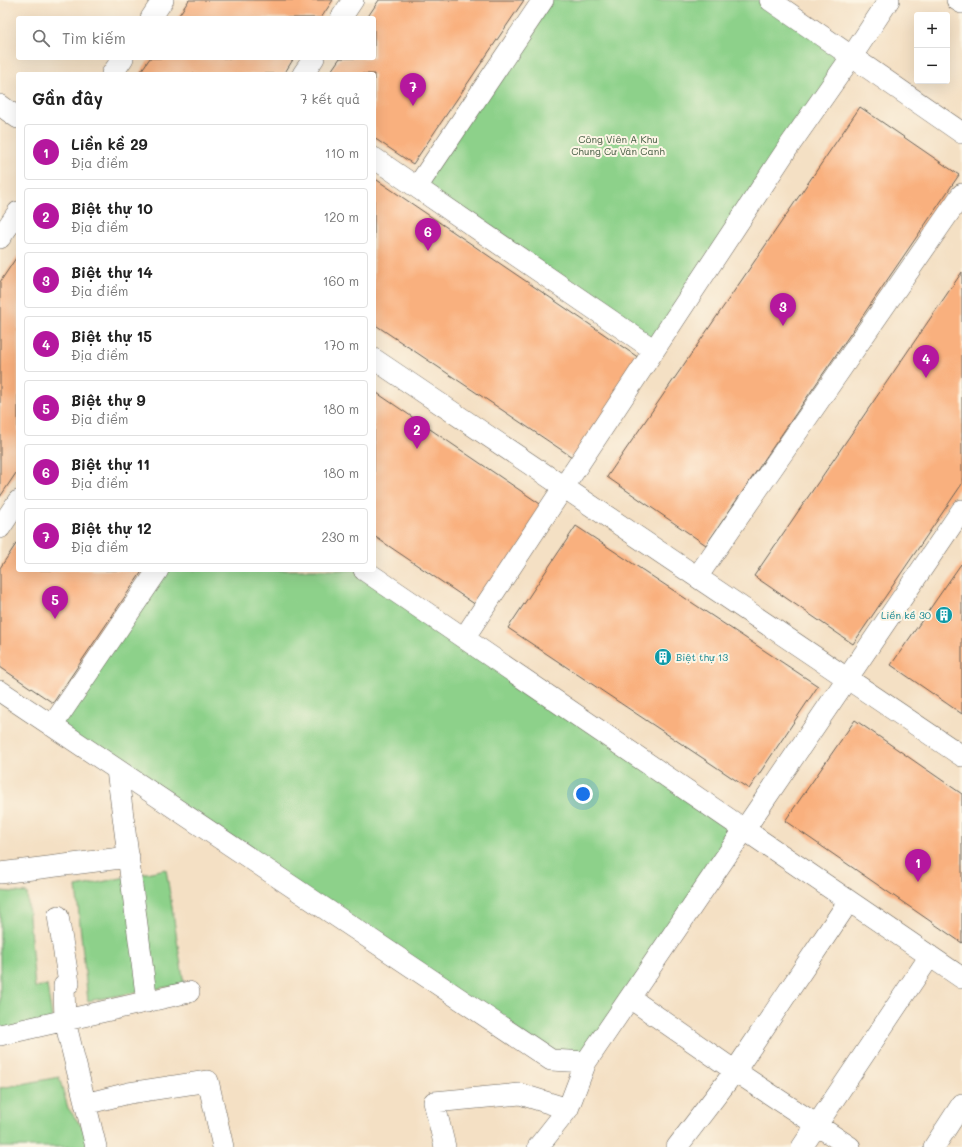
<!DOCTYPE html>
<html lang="vi">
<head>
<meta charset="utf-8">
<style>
	:root { --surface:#fff; --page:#f6f6f6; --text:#222; --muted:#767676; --line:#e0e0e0; --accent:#b5179e }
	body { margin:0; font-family:Mali,sans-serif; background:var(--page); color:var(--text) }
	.controls { position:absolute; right:12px; top:12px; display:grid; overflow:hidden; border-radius:4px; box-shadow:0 4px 16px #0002 }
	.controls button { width:36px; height:36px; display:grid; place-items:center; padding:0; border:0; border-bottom:1px solid var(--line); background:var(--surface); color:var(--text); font:20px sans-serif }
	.you { position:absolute; left:583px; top:794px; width:14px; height:14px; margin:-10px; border:3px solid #fff; border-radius:50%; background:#1a73e8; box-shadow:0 0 0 6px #1a73e833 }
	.badge { display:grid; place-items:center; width:26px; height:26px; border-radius:50%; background:var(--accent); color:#fff; font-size:13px; font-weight:700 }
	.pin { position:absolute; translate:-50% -33px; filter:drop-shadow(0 1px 2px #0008) }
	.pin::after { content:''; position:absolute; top:21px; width:14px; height:12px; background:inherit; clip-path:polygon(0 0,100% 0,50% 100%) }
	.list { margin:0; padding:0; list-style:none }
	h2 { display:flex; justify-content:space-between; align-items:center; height:52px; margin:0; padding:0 16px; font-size:17px }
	h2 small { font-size:13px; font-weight:400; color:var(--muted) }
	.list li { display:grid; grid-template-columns:26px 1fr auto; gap:12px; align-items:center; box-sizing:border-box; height:56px; margin:0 8px 8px; padding:0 8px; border:1px solid var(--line); border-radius:4px }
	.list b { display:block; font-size:15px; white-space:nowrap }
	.list p { margin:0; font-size:13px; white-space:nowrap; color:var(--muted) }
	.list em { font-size:13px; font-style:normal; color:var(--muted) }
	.icon { flex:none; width:22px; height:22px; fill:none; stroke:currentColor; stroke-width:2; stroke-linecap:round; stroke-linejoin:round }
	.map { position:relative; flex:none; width:962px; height:1147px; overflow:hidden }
	.search { position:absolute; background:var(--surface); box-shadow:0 4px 16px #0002; left:16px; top:16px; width:360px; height:44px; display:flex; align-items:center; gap:10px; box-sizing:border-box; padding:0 14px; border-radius:4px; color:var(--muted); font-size:15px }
	.panel { position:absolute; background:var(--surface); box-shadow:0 4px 16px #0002; left:16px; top:72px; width:360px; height:500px; border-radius:4px }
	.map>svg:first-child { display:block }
	.green { fill:#8dd18a; stroke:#547653 }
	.building { fill:#f9b07e }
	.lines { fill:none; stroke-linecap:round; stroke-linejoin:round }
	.minor-casing { stroke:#686157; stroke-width:22 }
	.minor { stroke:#fff; stroke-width:21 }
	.labels { text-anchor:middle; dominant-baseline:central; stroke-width:4; stroke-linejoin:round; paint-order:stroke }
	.park-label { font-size:10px; fill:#445b42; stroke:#fcf5e5 }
	.culture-label { font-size:10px; fill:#0d838f; stroke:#fcf5e5; text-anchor:end }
</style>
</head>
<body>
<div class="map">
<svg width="962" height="1147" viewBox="0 0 962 1147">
	<rect width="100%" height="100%" fill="#fcf5e5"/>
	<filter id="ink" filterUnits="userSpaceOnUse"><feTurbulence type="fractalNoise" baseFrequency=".025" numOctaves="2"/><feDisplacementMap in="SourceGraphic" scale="8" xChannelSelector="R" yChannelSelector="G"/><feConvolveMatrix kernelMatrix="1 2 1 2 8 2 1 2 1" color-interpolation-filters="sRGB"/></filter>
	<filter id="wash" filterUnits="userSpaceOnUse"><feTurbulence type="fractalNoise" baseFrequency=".012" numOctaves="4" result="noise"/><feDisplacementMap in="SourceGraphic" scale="16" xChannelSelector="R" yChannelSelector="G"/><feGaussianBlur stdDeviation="0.9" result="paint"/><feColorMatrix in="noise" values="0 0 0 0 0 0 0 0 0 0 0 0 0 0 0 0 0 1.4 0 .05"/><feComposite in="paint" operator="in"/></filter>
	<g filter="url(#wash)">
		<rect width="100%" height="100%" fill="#f4e0c4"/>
		<path class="green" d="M543,0h227l82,56 -198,294 -237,-163z
			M158,570h206l380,259 -158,233 -35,-2 -499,-334z
			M166,869l18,115 -96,17 -12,-114z
			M0,891l27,2 8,95 12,-3 6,39 -53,11z
			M59,1077l9,31 28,38 -7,1h-89v-60l1,1z"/>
		<g id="blocks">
			<path class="building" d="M189,0h144l-12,18h-144z
				M379,0h145l-111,164 -39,-26v-64h-45l11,-16h34v-40h-7z
				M150,58h144l-10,16h-145z
				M860,107l99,68 -253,370 -99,-68z
				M374,178l268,182 -67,99 -201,-135z
				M18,255v215l-18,27v-215z
				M962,272v212l-109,160 -99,-68z
				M374,391l172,117 -67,99 -105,-71z
				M576,526l242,160 -69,103 -241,-161z
				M18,541v29h125l-90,133 -53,-36v-99z
				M961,564l1,1v149l-71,-49z
				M855,720l107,74v149l-177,-122z"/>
		</g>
	</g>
	<g filter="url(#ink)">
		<use href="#blocks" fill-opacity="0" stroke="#686157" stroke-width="1"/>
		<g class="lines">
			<defs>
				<path id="minor" d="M770,0l192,133
					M957,0l5,3
					M151,18l12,-18
					M341,18l12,-18
					M112,74l11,-16
					M303,74l11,-16
					M0,105l18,13
					M374,158l280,192
					M417,187l126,-187
					M0,238l18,-26
					M374,359l588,397
					M0,528l18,-27
					M364,570l598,408
					M697,577l265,-383
					M464,638l323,-489 65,-93 37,-56
					M0,691l551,369 35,2
					M52,726l106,-156
					M117,770l30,232
					M0,873l129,-16
					M58,916l11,67 -5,3 1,35 31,126
					M630,998l105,73 115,76
					M0,1035l189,-43
					M85,1104l44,-11 79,-12 15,66
					M445,1147l-11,-45 86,-8 48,15
					M538,1147l30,-38 18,-47 376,-552
					M677,1147l58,-76 114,-170
					M802,1147l128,-191
					M934,1147l28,-43"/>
			</defs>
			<use href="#minor" class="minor-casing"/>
			<use href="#minor" class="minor"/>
		</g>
	</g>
	<defs>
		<symbol id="building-disc" viewBox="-11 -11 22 22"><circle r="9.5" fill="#0f9aa8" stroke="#fcf5e5"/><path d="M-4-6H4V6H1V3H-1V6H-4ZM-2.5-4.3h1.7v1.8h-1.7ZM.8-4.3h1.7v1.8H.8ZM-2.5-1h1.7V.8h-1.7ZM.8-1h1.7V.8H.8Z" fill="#fff"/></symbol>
	</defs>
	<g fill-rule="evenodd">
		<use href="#building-disc" x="934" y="605" width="20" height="20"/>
		<use href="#building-disc" x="653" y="647" width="20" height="20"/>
	</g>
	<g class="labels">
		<g class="park-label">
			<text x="618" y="139">Công Viên A Khu<tspan x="618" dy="12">Chung Cư Vân Canh</tspan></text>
		</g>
		<g class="culture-label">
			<text x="931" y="615">Liền kề 30</text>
			<text x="676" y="657" text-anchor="start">Biệt thự 13</text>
		</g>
	</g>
</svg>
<div class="controls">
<button>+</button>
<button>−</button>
</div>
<div class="you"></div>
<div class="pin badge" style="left:918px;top:882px">1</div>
<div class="pin badge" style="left:417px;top:449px">2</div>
<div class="pin badge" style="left:783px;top:326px">3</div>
<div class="pin badge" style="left:926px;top:378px">4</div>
<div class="pin badge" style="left:55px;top:619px">5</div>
<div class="pin badge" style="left:428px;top:251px">6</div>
<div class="pin badge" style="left:413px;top:106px">7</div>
<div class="search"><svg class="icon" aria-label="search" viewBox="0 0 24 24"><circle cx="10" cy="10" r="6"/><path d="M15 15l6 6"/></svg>Tìm kiếm</div>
<section class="panel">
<h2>Gần đây<small>7 kết quả</small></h2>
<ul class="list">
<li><span class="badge">1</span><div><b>Liền kề 29</b><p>Địa điểm</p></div><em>110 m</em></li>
<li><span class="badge">2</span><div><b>Biệt thự 10</b><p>Địa điểm</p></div><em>120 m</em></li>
<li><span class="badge">3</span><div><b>Biệt thự 14</b><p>Địa điểm</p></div><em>160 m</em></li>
<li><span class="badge">4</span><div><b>Biệt thự 15</b><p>Địa điểm</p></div><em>170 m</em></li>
<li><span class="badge">5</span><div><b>Biệt thự 9</b><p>Địa điểm</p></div><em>180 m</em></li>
<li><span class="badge">6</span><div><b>Biệt thự 11</b><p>Địa điểm</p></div><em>180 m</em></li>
<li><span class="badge">7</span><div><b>Biệt thự 12</b><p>Địa điểm</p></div><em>230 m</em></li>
</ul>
</section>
</div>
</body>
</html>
